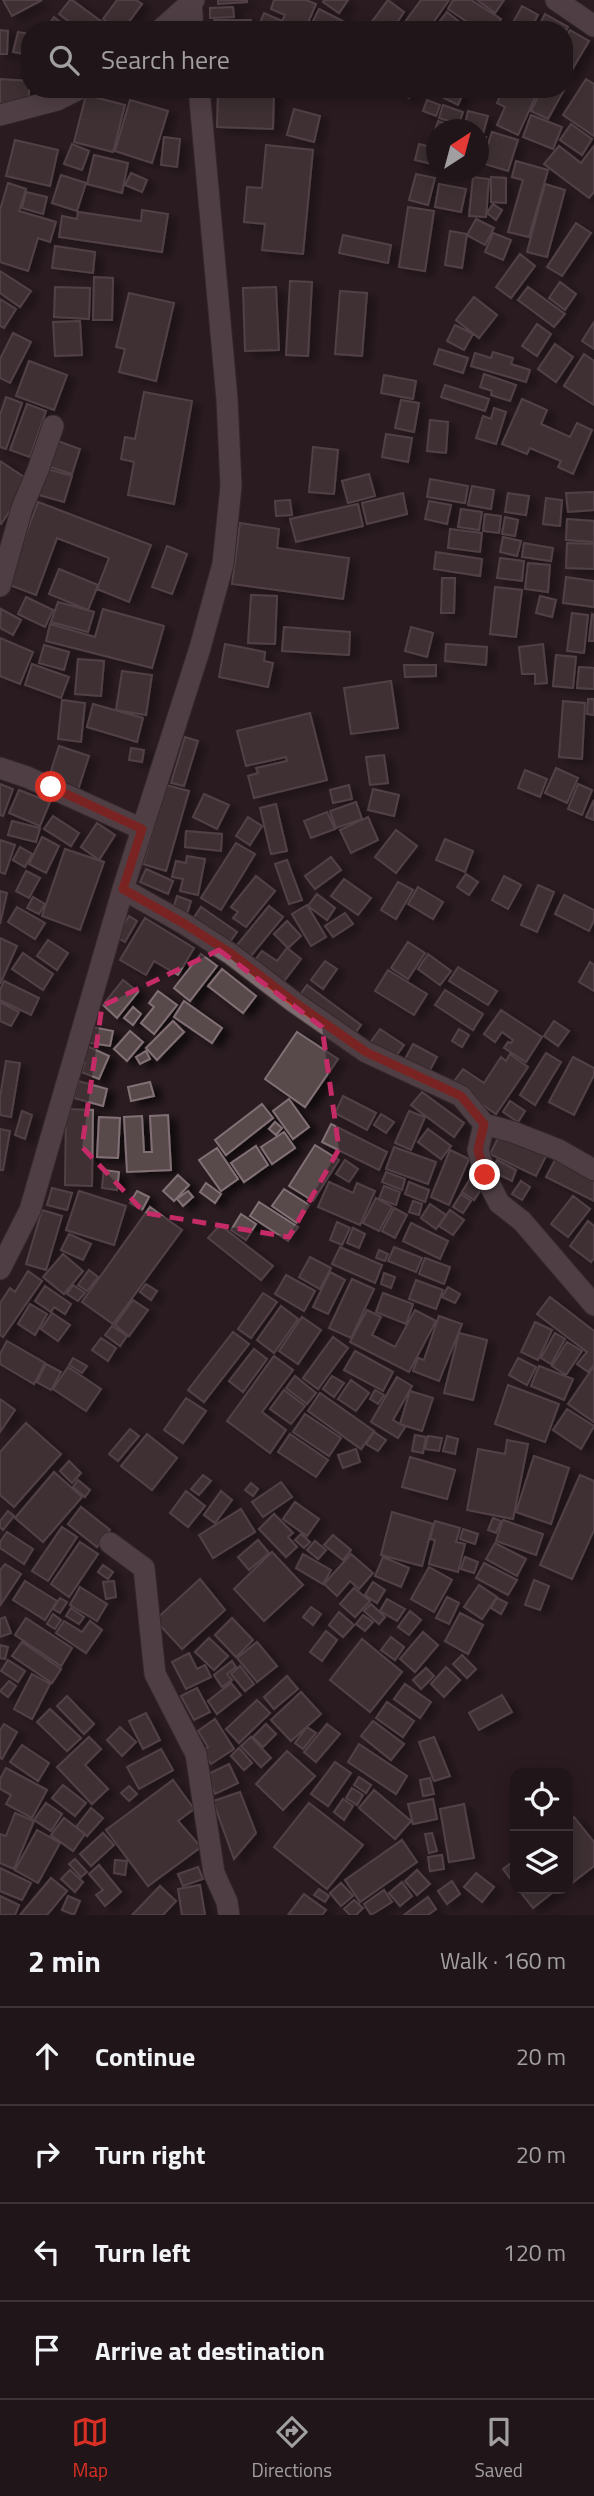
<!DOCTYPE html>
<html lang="en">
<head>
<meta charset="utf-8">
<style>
	:root { --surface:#201518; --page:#2d2225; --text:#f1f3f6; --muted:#a29fa2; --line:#3d3437; --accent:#d93025 }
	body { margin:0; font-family:"Titillium Web",sans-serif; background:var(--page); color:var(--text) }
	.controls { position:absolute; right:21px; bottom:21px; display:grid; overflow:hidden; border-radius:14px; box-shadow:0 4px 18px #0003 }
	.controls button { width:63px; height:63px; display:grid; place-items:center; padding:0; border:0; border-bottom:2px solid var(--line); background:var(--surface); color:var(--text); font:35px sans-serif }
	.compass { position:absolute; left:426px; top:119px; width:63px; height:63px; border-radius:50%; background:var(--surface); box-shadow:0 4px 18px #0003; rotate:36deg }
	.stop { position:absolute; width:21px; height:21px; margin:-16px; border:5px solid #d93025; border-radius:50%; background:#fff }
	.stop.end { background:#d93025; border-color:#fff; box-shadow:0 2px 7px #0008 }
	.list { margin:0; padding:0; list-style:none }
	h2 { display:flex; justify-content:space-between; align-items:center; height:91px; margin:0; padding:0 28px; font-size:30px }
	h2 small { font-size:23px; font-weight:400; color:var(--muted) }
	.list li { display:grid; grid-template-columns:46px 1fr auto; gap:21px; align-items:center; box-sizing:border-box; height:98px; padding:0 28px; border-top:2px solid var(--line) }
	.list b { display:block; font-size:26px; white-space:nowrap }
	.list em { font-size:23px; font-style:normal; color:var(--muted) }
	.icon { flex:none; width:38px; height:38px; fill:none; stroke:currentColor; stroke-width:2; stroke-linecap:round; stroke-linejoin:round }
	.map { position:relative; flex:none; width:594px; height:1915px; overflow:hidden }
	.search { position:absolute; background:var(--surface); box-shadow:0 4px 18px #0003; left:21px; right:21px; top:21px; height:77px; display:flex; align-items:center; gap:18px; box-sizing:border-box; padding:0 24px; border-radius:28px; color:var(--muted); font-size:26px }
	.sheet { height:483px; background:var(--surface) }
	nav { display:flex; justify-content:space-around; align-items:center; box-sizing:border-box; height:98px; border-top:2px solid var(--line); background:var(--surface); font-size:19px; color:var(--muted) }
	nav a { display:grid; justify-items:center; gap:4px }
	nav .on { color:var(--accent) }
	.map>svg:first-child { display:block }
	.building { fill:#58484c; stroke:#817074; stroke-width:2; filter:url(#shadow) }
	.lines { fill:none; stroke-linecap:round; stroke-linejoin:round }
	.minor-casing { stroke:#43383a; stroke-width:23 }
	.minor { stroke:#7c6b6f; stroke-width:21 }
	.route { stroke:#d93025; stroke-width:9 }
	.marked { fill:none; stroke:#c52b67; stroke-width:5; stroke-dasharray:14 9; stroke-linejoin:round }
</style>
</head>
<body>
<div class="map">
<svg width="594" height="1915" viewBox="0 0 594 1915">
	<defs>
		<filter id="shadow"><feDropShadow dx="8" dy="4.5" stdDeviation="3.5" flood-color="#0009"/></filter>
	</defs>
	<rect width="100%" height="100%" fill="#2a1c20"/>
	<path class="building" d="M3,0h39l-30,16z
		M70,0h2l41,30h-33l-21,-16z
		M117,0h19l6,4 -19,26h-4l-16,-11z
		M218,0h29v2l-29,2z
		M274,0h32l10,4 -11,26h-48l7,-17 18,8 3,-6 -14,-6z
		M324,0h24l-9,13 -16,-11z
		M388,0l16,12 -12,18h-21l-3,-3z
		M421,0h28l-21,30h-29z
		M453,0h18l30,19 -7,11h-15l-31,-21z
		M477,0h27l-9,13z
		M522,6l16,9 -8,15h-21z
		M233,7l1,10 -24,1v-10z
		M319,9l41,21h-40l-9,-5z
		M447,12l20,16 -2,2h-32z
		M545,14l23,13 -4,7v-4h-27z
		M54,17l16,13h-25z
		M214,20h37v10h-37z
		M0,30l8,1 -1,23h-7z
		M570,30l19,11 -25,42v-43z
		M18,32l12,2v21l-17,-3z
		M0,79l30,2 -2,24 -28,-2z
		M586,79l8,5v52l-31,-21z
		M218,89h56l-1,40 -56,-2z
		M390,89h23l-4,9z
		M445,89h20l-7,16 -16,-8z
		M503,89h36l-21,46 -21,-10 8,-18 -8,-4z
		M542,89l22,1 -16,29 -17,-8z
		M86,95l39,10 -12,47 -39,-10z
		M130,100l38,11 -16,52 -37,-12z
		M427,100l13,5 -4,11 -13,-5z
		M443,105l20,7 -4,12 -20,-6z
		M294,109l26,7 -6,26 -27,-7z
		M468,111l20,5 -5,18 -5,-2v-2l-14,-2z
		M531,115l31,12 -9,22 -30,-12z
		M438,121l25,9h-27v15l-5,-2z
		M571,124l21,15 -10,16 -22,-15z
		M492,132l26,8 -10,31 -26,-8z
		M478,136l8,1 -3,17 -5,-1z
		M164,137l16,2 -3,28 -16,-2z
		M15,140l43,10 -8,36 -44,-10z
		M72,144l17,7 -7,19 -18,-6z
		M419,144l17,4v17l-21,-5z
		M266,145l47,5 -10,104 -41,-4 3,-26 -21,-2 3,-35 15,1z
		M559,146l22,17 13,-17v46l-5,6 -45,-34z
		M94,155l34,8 -6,30 -35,-9z
		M516,161l32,9 -19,67 -21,-5 15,-52 -11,-3z
		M131,173l16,7 -5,12 -17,-7z
		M416,174l19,4 -7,27 -19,-5z
		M61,175l25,8 -9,28 -25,-8z
		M473,177l16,2 -3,38 -17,-1z
		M491,177l15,1v25l-15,-1z
		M8,183l18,6 -7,22 37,11 -6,20 -12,-4 -10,33 -28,-9v-52z
		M439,184l27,5 -5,23 -26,-5z
		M545,184l20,6 -18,67 -20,-5z
		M26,192l21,5 -4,17 -21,-6z
		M493,204l9,6 -6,10 -9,-7z
		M408,207l26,4 -9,60 -26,-4z
		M142,210l26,4 -6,38 -103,-15 3,-21 15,3 1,-7 63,9z
		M476,219l18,9 -9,17 -18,-10z
		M576,223l15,10 -29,43 -15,-9z
		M450,231l17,3 -5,34 -17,-3z
		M493,233l18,7 -8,20 -18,-8z
		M343,235l48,10 -3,18 -49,-10z
		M55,246l40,6 -2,21 -41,-5z
		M520,254l15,12 -24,32 -15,-11z
		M0,271l31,20 -11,16 -20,-14z
		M94,277l19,1 -1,42h-19z
		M290,281l22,1 -4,74 -22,-1z
		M560,282l16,12 -11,16 -16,-12z
		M55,287l35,1 -1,31 -35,-2z
		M276,287l3,63 -34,1 -2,-63z
		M528,287l37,27 -11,13 -36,-27z
		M340,291l27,2 -5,63 -27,-2z
		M129,293l45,10 -18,78 -37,-9 6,-23 -9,-2z
		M474,297l23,18 -18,23 -23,-18z
		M0,299l16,10 -12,19 -4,-2z
		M80,321l2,34 -27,1 -2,-34z
		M594,322v27l-12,-8z
		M537,324l14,10 -14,22 -15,-10z
		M455,325l18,9 -9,16 -17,-9z
		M13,333l18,9 -21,41 -10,-5v-19z
		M555,344l18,13 -17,25 -18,-13z
		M439,349l29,9 -5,15 -29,-9z
		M493,352l20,6 -2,6 19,6 -4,12 -55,-16 4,-13 16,5z
		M584,354l10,7v44l-30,-19z
		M29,361l38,14 -13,35 -38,-14z
		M484,374l32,11 -6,16 -19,-6 1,-4 -12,-4z
		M384,375l32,6 -3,18 -32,-6z
		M445,385l44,14 -4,12 -44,-14z
		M144,392l48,9 -18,103 -46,-9 6,-33 -13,-3 4,-22 10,2z
		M6,397l16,6 -16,46 -6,-2v-32z
		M522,399l25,11 -6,14 29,13 7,-14 15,7 -19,44 -15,-7 3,-6 -31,-13 -3,6 -25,-10z
		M401,400l18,3 -5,29 -19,-4z
		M27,404l19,7 -16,46 -20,-7z
		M494,408l12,4 -10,32 -20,-6 7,-22 8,3z
		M430,420l18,2 -2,31 -19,-2z
		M386,434l26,4 -4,24 -26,-5z
		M55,440l25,9 -8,25 -25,-8z
		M313,447l25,3 -4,44 -25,-2z
		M0,461l30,20 -29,43h-1z
		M47,469l25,7 -8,26 -25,-7z
		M369,474l6,22 -27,7 -6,-22z
		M430,479l38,7 -3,17 -38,-6z
		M472,486l22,4 -3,19 -23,-4z
		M594,492v18l-26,2 -2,-19z
		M403,493l4,21 -40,10 -5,-21z
		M508,493l21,3 -3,19 -21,-3z
		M546,498l16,2 -2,26 -17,-2z
		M290,500l2,15 -16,1 -1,-15z
		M429,501l22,4 -4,19 -22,-5z
		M38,502l113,43 -22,57 -32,-13 12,-31 -52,-20 -21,57 -29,-11z
		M358,504l5,22 -67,16 -6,-23z
		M461,509l21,3 -3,18 -21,-3z
		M485,514l16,2 -2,17 -16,-2z
		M505,517l13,3 -3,16 -13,-2z
		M567,519l27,2v21l-28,-2z
		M240,523l39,6 -2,19 72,10 -6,41 -111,-15z
		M450,529l32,4 -2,19 -32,-4z
		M503,537l18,4 -4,15 -17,-4z
		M524,543l29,5 -2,13 -29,-4z
		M567,543l27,1v25l-28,-1z
		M167,546l20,8 -15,40 -20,-7z
		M436,552l46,7 -2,17 -46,-7z
		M500,558l24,3 -2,20 -25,-3z
		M528,563l22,2 -2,27 -23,-3z
		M59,569l39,16 -10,25 -39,-16z
		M566,577l28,4v26l-31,-4z
		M442,578h13l-1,35h-13z
		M495,587l27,3 -6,47 -26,-3z
		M251,595l26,1 -2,48 -27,-1z
		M540,596l16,4 -4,17 -16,-4z
		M26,597l27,13 -8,17 -27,-13z
		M58,602l36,10 -6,20 -37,-10z
		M1,609l20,11 -8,15 -13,-7z
		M103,609l61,17 -12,42 -106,-27 4,-17 45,13z
		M572,613l16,2 -4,38 -17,-2z
		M592,614l2,1v26h-5z
		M284,627l66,5 -1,23 -67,-4z
		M411,627l22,6 -6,24 -22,-6z
		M0,638l33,14 -13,32 -20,-8z
		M225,644l40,8 -1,9 9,2 -5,24 -49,-10z
		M446,644l41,3 -1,18 -41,-4z
		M543,644l4,39 -12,1v-10h-13l-3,-27z
		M44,645l25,7 -5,18 -25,-7z
		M556,655l20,2 -3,31 -20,-2z
		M78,659l26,2 -3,35 -26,-2z
		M32,664l37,13 -8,21 -36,-13z
		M404,665h32v11l-31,1z
		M579,667l15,1v21l-17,-1z
		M122,671l30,4 -6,40 -30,-5z
		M391,681l7,47 -47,6 -7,-46z
		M588,699h6v16l-7,-1z
		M62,700l23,3 -4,39 -23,-3z
		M563,701l22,2 -3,56 -23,-2z
		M93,704l50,14 -6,24 -50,-15z
		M310,713l17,67 -73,18 -6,-22 10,-3 -2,-5 31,-7 -1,-4 -40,9 -9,-35z
		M185,737l13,4 -14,45 -13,-3z
		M59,746l30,10 -12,37 -30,-10z
		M131,748l13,2 -2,12 -13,-2z
		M384,755l4,28 -18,2 -4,-28z
		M556,768l22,10 -11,25 -22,-10z
		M525,770l22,9 -7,18 -22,-9z
		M0,784l13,5 -10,27 -3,-1z
		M578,784l14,6 -10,25 -14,-6z
		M166,785l23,6 -23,80 -23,-7z
		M349,785l3,14 -19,4 -3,-13z
		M373,789l26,6 -5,21 -26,-6z
		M19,790l31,12 -10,24 -31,-13z
		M204,794l25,11 -12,24 -24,-12z
		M594,800v20l-8,-3z
		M356,802l6,17 -26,9 -6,-17z
		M276,804l11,47 -16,3 -11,-46z
		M327,812l8,17 -24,9 -7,-17z
		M53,816l26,17 -8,13 -27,-17z
		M248,817l14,9 -12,19 -14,-9z
		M368,817l10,23 -27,13 -11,-23z
		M12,821l28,7 -4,14 -28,-7z
		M97,823l18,12 -16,25 -18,-13z
		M396,830l21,16 -21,27 -21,-16z
		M186,831l36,3 -1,17 -36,-4z
		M42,837l17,9 -13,27 -17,-9z
		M445,839l28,12 -8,21 -29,-12z
		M0,840l15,5 -10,29 -5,-2z
		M236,843l19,11 -34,56 -20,-12z
		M20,847l12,7 -7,13 -12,-7z
		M65,849l39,13 -24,68 -38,-14z
		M187,856l18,3 -7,36 -18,-4 3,-12 -11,-2 4,-16 10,2z
		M331,857l10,13 -26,19 -10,-13z
		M287,860l15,40 -13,4 -14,-40z
		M146,869l27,12 -5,13 -28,-12z
		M26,871l14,7 -11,20 -13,-7z
		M466,874l12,8 -9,13 -12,-8z
		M256,876l19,15 -29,36 -13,-9 5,-6 -7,-5z
		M504,876l17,9 -13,24 -16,-9z
		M344,879l27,19 -13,17 -27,-19z
		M398,882l15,8 -17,29 -15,-9z
		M538,885l16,7 -17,40 -16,-7z
		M418,887l25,15 -10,17 -25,-15z
		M0,891l7,2 -7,31z
		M317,894l18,14 -8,12 -19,-14z
		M564,895l30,15v10l-5,11 -34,-17z
		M177,896l14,5 -5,16 -14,-4z
		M33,897l12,7 -6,10 -12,-6z
		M307,905l19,32 -15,9 -19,-32z
		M269,906l14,11 -37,45 -13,-12z
		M17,907l28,16 -10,16 -27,-17z
		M201,907l36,25 -10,14 -36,-24z
		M345,913l8,11 -20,13 -8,-11z
		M129,916l8,5 -12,21 -9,-5z
		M145,918l49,30 -16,27 -24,-14 -8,14 -26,-15z
		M287,921l14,15 -13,12 -14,-14z
		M0,938l17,8 -17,38z
		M48,940l20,13 -11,17 -20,-14z
		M408,942l17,11 -17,26 -17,-11z
		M287,948l14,11 -20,26 -29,-21 10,-13 15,10z
		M23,953l30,21 -10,16 -31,-21z
		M201,954l16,12 -27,35 -16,-13z
		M428,954l23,17 -11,14 -22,-16z
		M325,961l12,8 -14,20 -12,-9z
		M590,962l4,3v26l-15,-9z
		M458,967l39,24 -9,14 -39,-24z
		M222,969l34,27 -13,17 -35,-27z
		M388,970l39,24 -13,21 -39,-24z
		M123,980l15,12 -21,26 -14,-13z
		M4,981l35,17 -8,17 -31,-15v-10z
		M307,985l54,40 -10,14 -54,-40z
		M445,990l38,24 -10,16 -38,-25z
		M158,991l19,14 -23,29 -13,-11 13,-16 -5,-4z
		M184,1001l38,27 -10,15 -38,-26z
		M0,1002l19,10 -8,14 -11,-5z
		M133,1007l8,7 -8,11 -9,-7z
		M501,1010l41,27 -16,25 -22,-14 4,-6 3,1 2,-3 -11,-8 -7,10 -11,-8z
		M173,1021l11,11 -27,28 -11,-12z
		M554,1021l15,10 -11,15 -14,-10z
		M92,1027l21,4 -3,15 -21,-3z
		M380,1029l24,16 -10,14 -24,-16z
		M459,1029l10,6 -7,12 -10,-6z
		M130,1031l13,11 -16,19 -13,-12z
		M297,1032l41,27 -33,48 -40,-28z
		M413,1044l24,13 -8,15 -24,-13z
		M87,1046l22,10 -10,23 -18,-7 4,-9 -4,-3z
		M146,1051l4,8 -10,5 -4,-7z
		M546,1053l15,9 -26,43 -15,-10z
		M510,1054l18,13 -32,47 -44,-30 11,-15 21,14 17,-26 5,4z
		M573,1057l21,11v7l-20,40 -25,-13z
		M6,1061l14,2 -9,54 -11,-2v-18z
		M78,1081l29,8 -4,17 -29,-8z
		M150,1082l4,14 -23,5 -3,-14z
		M422,1092l42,31 -10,14 -43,-32z
		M343,1096l33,17 -9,17 -32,-17z
		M289,1099l20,28 -16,12 -20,-28z
		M510,1101l15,10 -7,11 -15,-10z
		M262,1104l11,14 -47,37 -11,-15z
		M66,1109l27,1 -1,76 -27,-1z
		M22,1111l10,4 -7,24 -10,-4z
		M409,1111l16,6 -14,33 -16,-7z
		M381,1114l13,8 -8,11 -12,-8z
		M168,1115l3,55 -44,2 -3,-55 18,-1 2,36h8l-2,-36z
		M99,1117l21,1 -2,40 -21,-1z
		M275,1122l7,6 -6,7 -7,-6z
		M331,1124l56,28 -8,18 -57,-28z
		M0,1129l10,2 -7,39h-3z
		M428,1129l23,17 -10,13 -23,-17z
		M284,1132l11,16 -23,16 -11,-17z
		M500,1134l46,22 -10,20 -46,-22z
		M315,1145l24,15 -26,41 -24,-15z
		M256,1146l12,19 -24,17 -13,-19z
		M394,1147l42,15 -8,22 -42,-15z
		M217,1148l21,31 -17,12 -22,-31z
		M450,1150l19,9 -20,46 -18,-8z
		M345,1160l13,9 -9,13 -13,-8z
		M497,1160l19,10 -4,11 -20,-10z
		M555,1160l39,20v21l-48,-24z
		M104,1170l15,2 -2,18 -15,-2z
		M386,1172l19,7 -3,11 -20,-8z
		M178,1175l11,10 -15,16 -11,-10z
		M470,1179l12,9 -8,12 -12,-8z
		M521,1181l9,6 -8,13 -10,-6z
		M329,1182l24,11 4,-10 18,8 -15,34 -42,-18z
		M409,1182l20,8 -4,12 -20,-8z
		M206,1183l15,11 -6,9 -15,-11z
		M384,1186l16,6 -4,13 -17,-6z
		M52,1188l20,5 -5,17 -20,-5z
		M284,1189l25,16 -12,18 -25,-17z
		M79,1191l47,15 -12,39 -48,-15z
		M137,1191l12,6 -7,13 -12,-7z
		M188,1191l5,6 -10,9 -6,-7z
		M461,1194l10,7 -8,12 -10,-6z
		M573,1196l17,13 -22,28 -17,-13z
		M376,1198l16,9 -13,24 -16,-8z
		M413,1201l9,3 -3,11 -10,-3z
		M259,1202l39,25 -10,14 -38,-25z
		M430,1204l16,11 -10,14 -15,-11z
		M150,1207l32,23 -69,94 -31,-22z
		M394,1208l13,7 -12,23 -13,-7z
		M42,1210l20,6 -16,54 -20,-6z
		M450,1210l14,10 -11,15 -14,-9z
		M241,1214l15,10 -10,16 -15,-10z
		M588,1221l6,5v32l-3,4 -21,-16z
		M337,1222l13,6 -8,17 -12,-5z
		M411,1223l37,18 -8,18 -37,-18z
		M220,1225l53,41 -12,14 -53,-42z
		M353,1228l12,6 -6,14 -12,-5z
		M69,1234l22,10 -8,16 -22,-10z
		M340,1247l42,18 -7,18 -43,-19z
		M394,1247l28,11 -6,14 -28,-11z
		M379,1250l9,4 -3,7 -9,-3z
		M63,1254l20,17 -19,23 -21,-17z
		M310,1257l21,11 -11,21 -21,-12z
		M425,1258l25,9 -6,17 -25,-10z
		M89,1270l9,7 -11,14 -9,-6z
		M28,1271l14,10 -39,56 -3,-2v-32l10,-15 5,4z
		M330,1272l15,8 -17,34 -15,-7z
		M384,1273l11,4 -4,11 -10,-4z
		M286,1275l29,16 -11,20 -29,-17z
		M352,1279l22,10 -23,49 -22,-10z
		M416,1280l27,10 -7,19 -27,-10z
		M146,1284l11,7 -6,9 -11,-8z
		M73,1285l12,8 -7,8 -11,-7z
		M45,1286l26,18 -6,10 -11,-7 -3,5 -16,-11z
		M448,1287l12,7 -5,9 -13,-6z
		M263,1293l14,9 -26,36 -13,-9z
		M383,1293l30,11 -7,20 -30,-12z
		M550,1297l44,34v34l-6,7 -11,-8 10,-12 -50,-38z
		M133,1300l15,10 -19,26 -14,-11z
		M30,1304l17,10 -12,21 -17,-11z
		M281,1306l17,13 -24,34 -17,-13z
		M367,1310l14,7 -9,18 23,12 20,-37 21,11 -27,51 -59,-30z
		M52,1313l18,12 -12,16 -17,-12z
		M439,1316l23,8 -23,57 -26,-10 5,-13 6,2z
		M302,1317l19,13 -23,34 -19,-13z
		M535,1322l17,8 -14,30 -17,-8z
		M112,1326l15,10 -7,10 -15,-11z
		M233,1332l16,12 -45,58 -16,-12z
		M459,1333l28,7 -14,60 -29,-7z
		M555,1333l10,6 -14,25 -10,-6z
		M333,1337l15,11 -30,41 -15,-11z
		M101,1338l15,10 -8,13 -16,-11z
		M7,1341l38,22 -11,21 -34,-20v-10z
		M567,1342l15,9 -16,24 -14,-9z
		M254,1349l13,10 -24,33 -14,-11z
		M355,1351l38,21 -10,19 -39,-21z
		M274,1356l19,14 -31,42 24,18 -16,23 -43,-32z
		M73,1358l14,8 -5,7 -13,-8z
		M518,1358l18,9 -9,18 -18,-10z
		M46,1364l15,8 -10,18 -14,-8z
		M539,1366l34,13 -9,21 -33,-14z
		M594,1366v56l-26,-18z
		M68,1367l33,22 -15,22 -33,-22z
		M295,1376l21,17 -9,11 -21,-16z
		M332,1376l12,7 -10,14 -11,-8z
		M397,1377l15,9 -19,34 12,7 -7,11 -27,-16z
		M351,1380l18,13 -13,18 -18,-12z
		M508,1385l51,19 -14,38 -50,-18z
		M284,1390l21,16 -14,18 -21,-15z
		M375,1390l9,5 -6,9 -8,-5z
		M410,1391l23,7 -11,33 -22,-7z
		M320,1393l54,38 -13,18 -53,-38z
		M186,1398l20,13 -23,32 -19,-13z
		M0,1399l15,11 -15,22z
		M567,1409l27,17 -13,23 -28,-19z
		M305,1414l36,24 -12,18 -36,-24z
		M26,1423l35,31 -47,53 -14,-12v-43z
		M130,1429l9,7 -21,25 -9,-7z
		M374,1432l12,8 -8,11 -12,-7z
		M147,1434l30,24 -25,32 -31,-24z
		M290,1434l38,26 -12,17 -38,-25z
		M415,1435l11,2 -3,16 -11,-2z
		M428,1436l14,2 -3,13 -14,-2z
		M447,1436l11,3 -3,15 -12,-3z
		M507,1440l21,4 -15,75 -46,-9 11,-61 27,5z
		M356,1449l4,13 -17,6 -5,-13z
		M534,1456l35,12 -18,56 -35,-12z
		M410,1457l45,13 -8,29 -45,-12z
		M69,1461l12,12 -9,10 -12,-12z
		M54,1472l28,25 -39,45 -28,-24z
		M203,1475l8,6 -12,14 -8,-6z
		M580,1475l14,6v49l-22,49 -32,-14z
		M78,1480l12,10 -5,7 -12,-10z
		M281,1482l11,15 -29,20 -11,-15z
		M251,1483l7,6 -5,7 -8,-6z
		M186,1491l19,15 -17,21 -18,-14z
		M221,1491l11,9 -17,23 -11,-8z
		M295,1502l24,17 -12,17 -24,-17z
		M81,1507l29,23 -13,17 -29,-23z
		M241,1509l14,23 -42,26 -14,-23z
		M8,1511l6,5 -11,14 -3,-3v-6z
		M392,1512l41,12 -11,42 -41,-11z
		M274,1514l19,19 -5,4 9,10 -11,10 -27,-28z
		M493,1518l8,3 -5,12 -8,-3z
		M503,1520l40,14 -7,21 -40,-14z
		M435,1521l25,7 -4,14 9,2 -7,28 -29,-8 6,-24 -5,-1z
		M62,1527l15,10 -29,44 -16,-10z
		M463,1529l15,5 -3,10 -15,-5z
		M7,1532l26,17 -9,15 -24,-16v-6z
		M301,1534l9,8 -6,6 -9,-8z
		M333,1535l18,15 -8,10 -19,-15z
		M258,1540l11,13 -20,17 -11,-13z
		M315,1541l11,9 -8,9 -11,-9z
		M80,1542l18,12 -29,43 -18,-13z
		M495,1543l31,16 -9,17 -31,-17z
		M272,1552l31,33 -39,36 -30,-32z
		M303,1554l28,16 -8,14 -27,-16z
		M351,1554l22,19 -14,16 -9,-8 -13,15 -13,-12z
		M383,1557l26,11 -8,19 -26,-11z
		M465,1557l13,5 -4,11 -13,-4z
		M484,1563l33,17 -9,15 -32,-17z
		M5,1564l16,10 -20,30 -1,-34z
		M103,1565l10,7 -5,7 -10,-7z
		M429,1567l23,13 -18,32 -23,-13z
		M200,1579l25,31 -43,39 -27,-29z
		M534,1580l15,6 -9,24 -15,-5z
		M25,1581l32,20 -12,19 -32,-20z
		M114,1581l2,16 -10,2 -3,-17z
		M373,1582l12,8 -8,13 -12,-8z
		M479,1585l18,12 -15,22 -18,-12z
		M80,1587l27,17 -10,17 -27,-16z
		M354,1588l16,13 -15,16 -15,-13z
		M447,1597l12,6 -10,21 -13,-6z
		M60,1598l7,4 -7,11 -7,-4z
		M497,1598l10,5 -6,11 -10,-6z
		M387,1599l18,10 -8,12 -17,-10z
		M371,1604l14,13 -6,7 -15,-13z
		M311,1607l10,7 -8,11 -10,-8z
		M71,1608l13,9 -5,7 -13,-8z
		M410,1611l11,9 -12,15 -11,-8z
		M339,1612l15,13 -11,12 -14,-12z
		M460,1613l23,12 -15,29 -23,-13z
		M53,1614l8,6 -6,9 -8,-5z
		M363,1615l10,7 -8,9 -9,-7z
		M5,1617l6,16 -11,4v-18z
		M26,1618l46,30 -11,18 -46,-31z
		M232,1618l21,22 -17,17 -21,-22z
		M64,1621l18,11 8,-11 12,9 -16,23 -30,-20z
		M326,1631l11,9 -15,21 -12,-9z
		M423,1632l15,13 -23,27 -15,-13z
		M391,1637l13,10 -9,13 -14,-10z
		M209,1638l19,18 -14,14 -19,-18z
		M362,1639l40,33 -32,40 -40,-32z
		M22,1642l39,27 -9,14 -40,-27z
		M257,1642l20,24 -20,16 -20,-24z
		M0,1645l8,2 -3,12 -5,-1z
		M189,1653l8,16 8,-4 6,12 -25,12 -14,-27z
		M462,1655l14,14 -9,9 -14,-14z
		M8,1660l17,11 -7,11 -17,-11z
		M232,1661l4,6 -9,7 5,6 -10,7 -8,-12z
		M240,1666l14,18 -9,7 -14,-17z
		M446,1667l14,13 -16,17 -13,-13z
		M426,1668l8,8 -13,13 -8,-9z
		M32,1674l18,10 -18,35 -18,-10z
		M287,1676l11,13 -24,20 -10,-12z
		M9,1681l7,5 -8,11 -8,-6z
		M231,1683l10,12 -24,19 -9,-13z
		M405,1684l26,18 -11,16 -26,-19z
		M197,1688l13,24 -16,8 -13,-24z
		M301,1692l20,22 -30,27 -20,-21z
		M502,1695l10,17 -33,18 -10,-17z
		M67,1696l27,28 -10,10 -27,-28z
		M257,1700l13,13 -31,30 -13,-14z
		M387,1702l27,19 -11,16 -27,-19z
		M50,1709l31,29 -14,13 -30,-29z
		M146,1713l14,27 -17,9 -14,-28z
		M215,1719l19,30 -23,15 -9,-13 6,-4 -10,-16z
		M373,1721l31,23 -13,16 -30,-24z
		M4,1724l13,8 -15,27 -2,-1v-28z
		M266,1724l10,10 -13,13 -10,-10z
		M327,1724l13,10 -24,28 -12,-10z
		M120,1727l16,15 -14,14 -15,-16z
		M307,1727l9,6 -13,16 -8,-6z
		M89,1737l12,12 -16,16 23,24 -16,15 -35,-37z
		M251,1737l20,21 -10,9 -20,-21z
		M434,1737l16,39 -16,5 -15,-39z
		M359,1744l48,32 -11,18 -48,-32z
		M22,1745l27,18 -11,18 -28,-19z
		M239,1748l13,15 -8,7 -13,-14z
		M161,1749l12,21 -34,19 -12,-22z
		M287,1751l28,25 -32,34 -27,-26z
		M335,1762l16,11 -23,33 -17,-12z
		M229,1764l9,19 -23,11 -9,-19z
		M6,1768l41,22 -15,28 -26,-14 5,-9 -11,-6v-10z
		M359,1777l12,8 -5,8 -12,-8z
		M430,1778l4,16 -11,2 -3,-16z
		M173,1780l21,29 -16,12 23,26 -53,39 -42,-56z
		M63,1785l23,18 -11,13 -23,-18z
		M129,1786l8,8 -8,7 -8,-8z
		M352,1788l11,7 -6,10 -11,-7z
		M374,1790l37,31 -16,18 -36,-31z
		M240,1792l16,41 -22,26 -21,-58z
		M343,1799l10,7 -9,14 -10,-8z
		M433,1799l4,20 -24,5 -5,-20z
		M46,1803l16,11 -11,17 -17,-11z
		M309,1803l54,42 -36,44 -53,-42z
		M464,1804l10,54 -25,4 -9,-53z
		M91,1808l12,10 -16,18 -11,-9z
		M15,1813l19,8 -20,48 -14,-6v-29l6,2z
		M574,1817l20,25v24l-22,17 -4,-5v-56z
		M64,1818l21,16 -12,17 -22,-16z
		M37,1830l23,13 -22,40 -23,-13z
		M103,1833l11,12 -23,21 -11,-12z
		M432,1833l5,18 -8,2 -4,-19z
		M402,1840l15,22 -57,40 -15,-22z
		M442,1855l2,14 -14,2 -2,-14z
		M75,1859l12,13 -6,5 -12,-13z
		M115,1860l12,1 -2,14 -11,-2z
		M515,1860v25l-12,-16z
		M99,1865l22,27 -16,14 -9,-11 7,-5 -14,-16z
		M198,1867l5,12 -20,7 -5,-12z
		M0,1868l31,15 -9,17 -22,-9z
		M70,1870l13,12 -8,10 -14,-13z
		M417,1870l13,14 -13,11 -12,-14z
		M476,1873l18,14 -12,15 -18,-15z
		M51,1878l16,13 -20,24h-27z
		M452,1881l8,13 -13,10 -9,-13z
		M402,1882l10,14 -12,10 -11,-13z
		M341,1883l12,13 -12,10 -11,-13z
		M200,1885l5,30h-23l-4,-26z
		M160,1886l16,15 -13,14h-31z
		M319,1889l10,7 -4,6 -11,-7z
		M518,1889h39l-24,19z
		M384,1890l8,12 -21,13 -7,-11z
		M304,1894l22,16 -4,5h-34z
		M0,1896l19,9 -4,10h-15z
		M68,1896l12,5 -6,14 -12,-5z
		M428,1897l8,12 -8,6h-24z
		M354,1900l9,8 -7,7h-6l-6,-6z"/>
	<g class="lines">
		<defs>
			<path id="minor" d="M191,0l2,30
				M556,0l38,26
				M160,30l34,-30
				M0,115l57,-15 22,-11
				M0,586l22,-78 16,-38 15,-44
				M0,768l27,9 115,52
				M123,889l60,34 48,31 63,48 72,50 95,44 23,28 29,8 46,18 35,20
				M484,1124l-6,26 7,25 14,28 23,18 72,84
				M0,1269l30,-59 93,-321 77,-241 23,-84 8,-78 -4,-87 -28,-310
				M110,1543l34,25 11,106 41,80 18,119 13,29 2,13"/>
		</defs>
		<use href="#minor" class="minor-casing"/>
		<use href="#minor" class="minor"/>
	</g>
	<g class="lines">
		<path class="route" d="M51,787l91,42 -19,60 60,34 49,31 62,48 72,50 95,44 23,28 -6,26 7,25"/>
	</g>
	<path d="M0 0H594V1915H0ZM219,950l103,77 17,122 -50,88 -144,-24 -63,-66 20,-141z" fill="#2a1c20" fill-opacity=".55" fill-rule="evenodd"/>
	<path class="marked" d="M219,950l103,77 17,122 -50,88 -144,-24 -63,-66 20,-141z"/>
</svg>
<div class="controls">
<button><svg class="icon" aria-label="locate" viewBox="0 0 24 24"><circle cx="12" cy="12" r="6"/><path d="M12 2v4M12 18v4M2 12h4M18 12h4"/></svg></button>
<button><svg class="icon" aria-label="layers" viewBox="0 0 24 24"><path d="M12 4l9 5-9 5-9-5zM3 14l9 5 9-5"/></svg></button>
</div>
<svg class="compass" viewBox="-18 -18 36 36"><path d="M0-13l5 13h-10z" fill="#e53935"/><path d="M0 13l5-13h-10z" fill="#a29fa2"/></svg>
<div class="stop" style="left:51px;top:787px"></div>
<div class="stop end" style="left:485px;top:1175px"></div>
<div class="search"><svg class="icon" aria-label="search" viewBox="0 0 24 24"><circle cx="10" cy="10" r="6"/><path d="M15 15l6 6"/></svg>Search here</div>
</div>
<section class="sheet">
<h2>2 min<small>Walk · 160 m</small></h2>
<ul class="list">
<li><svg class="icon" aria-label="ahead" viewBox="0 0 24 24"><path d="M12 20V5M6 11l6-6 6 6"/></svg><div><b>Continue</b></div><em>20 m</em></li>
<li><svg class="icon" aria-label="right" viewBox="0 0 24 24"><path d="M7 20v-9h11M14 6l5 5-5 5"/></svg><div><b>Turn right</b></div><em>20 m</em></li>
<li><svg class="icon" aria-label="left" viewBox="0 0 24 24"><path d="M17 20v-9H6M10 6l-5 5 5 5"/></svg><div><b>Turn left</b></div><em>120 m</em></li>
<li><svg class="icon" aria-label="arrive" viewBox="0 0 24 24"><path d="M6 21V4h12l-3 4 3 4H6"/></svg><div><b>Arrive at destination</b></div></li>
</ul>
</section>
<nav>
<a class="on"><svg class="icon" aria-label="map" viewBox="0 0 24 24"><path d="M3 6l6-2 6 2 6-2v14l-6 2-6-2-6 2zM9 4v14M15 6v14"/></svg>Map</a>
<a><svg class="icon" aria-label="directions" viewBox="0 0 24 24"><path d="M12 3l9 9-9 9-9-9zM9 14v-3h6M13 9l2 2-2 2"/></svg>Directions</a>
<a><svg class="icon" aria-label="saved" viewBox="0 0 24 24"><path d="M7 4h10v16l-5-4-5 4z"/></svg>Saved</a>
</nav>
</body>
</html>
